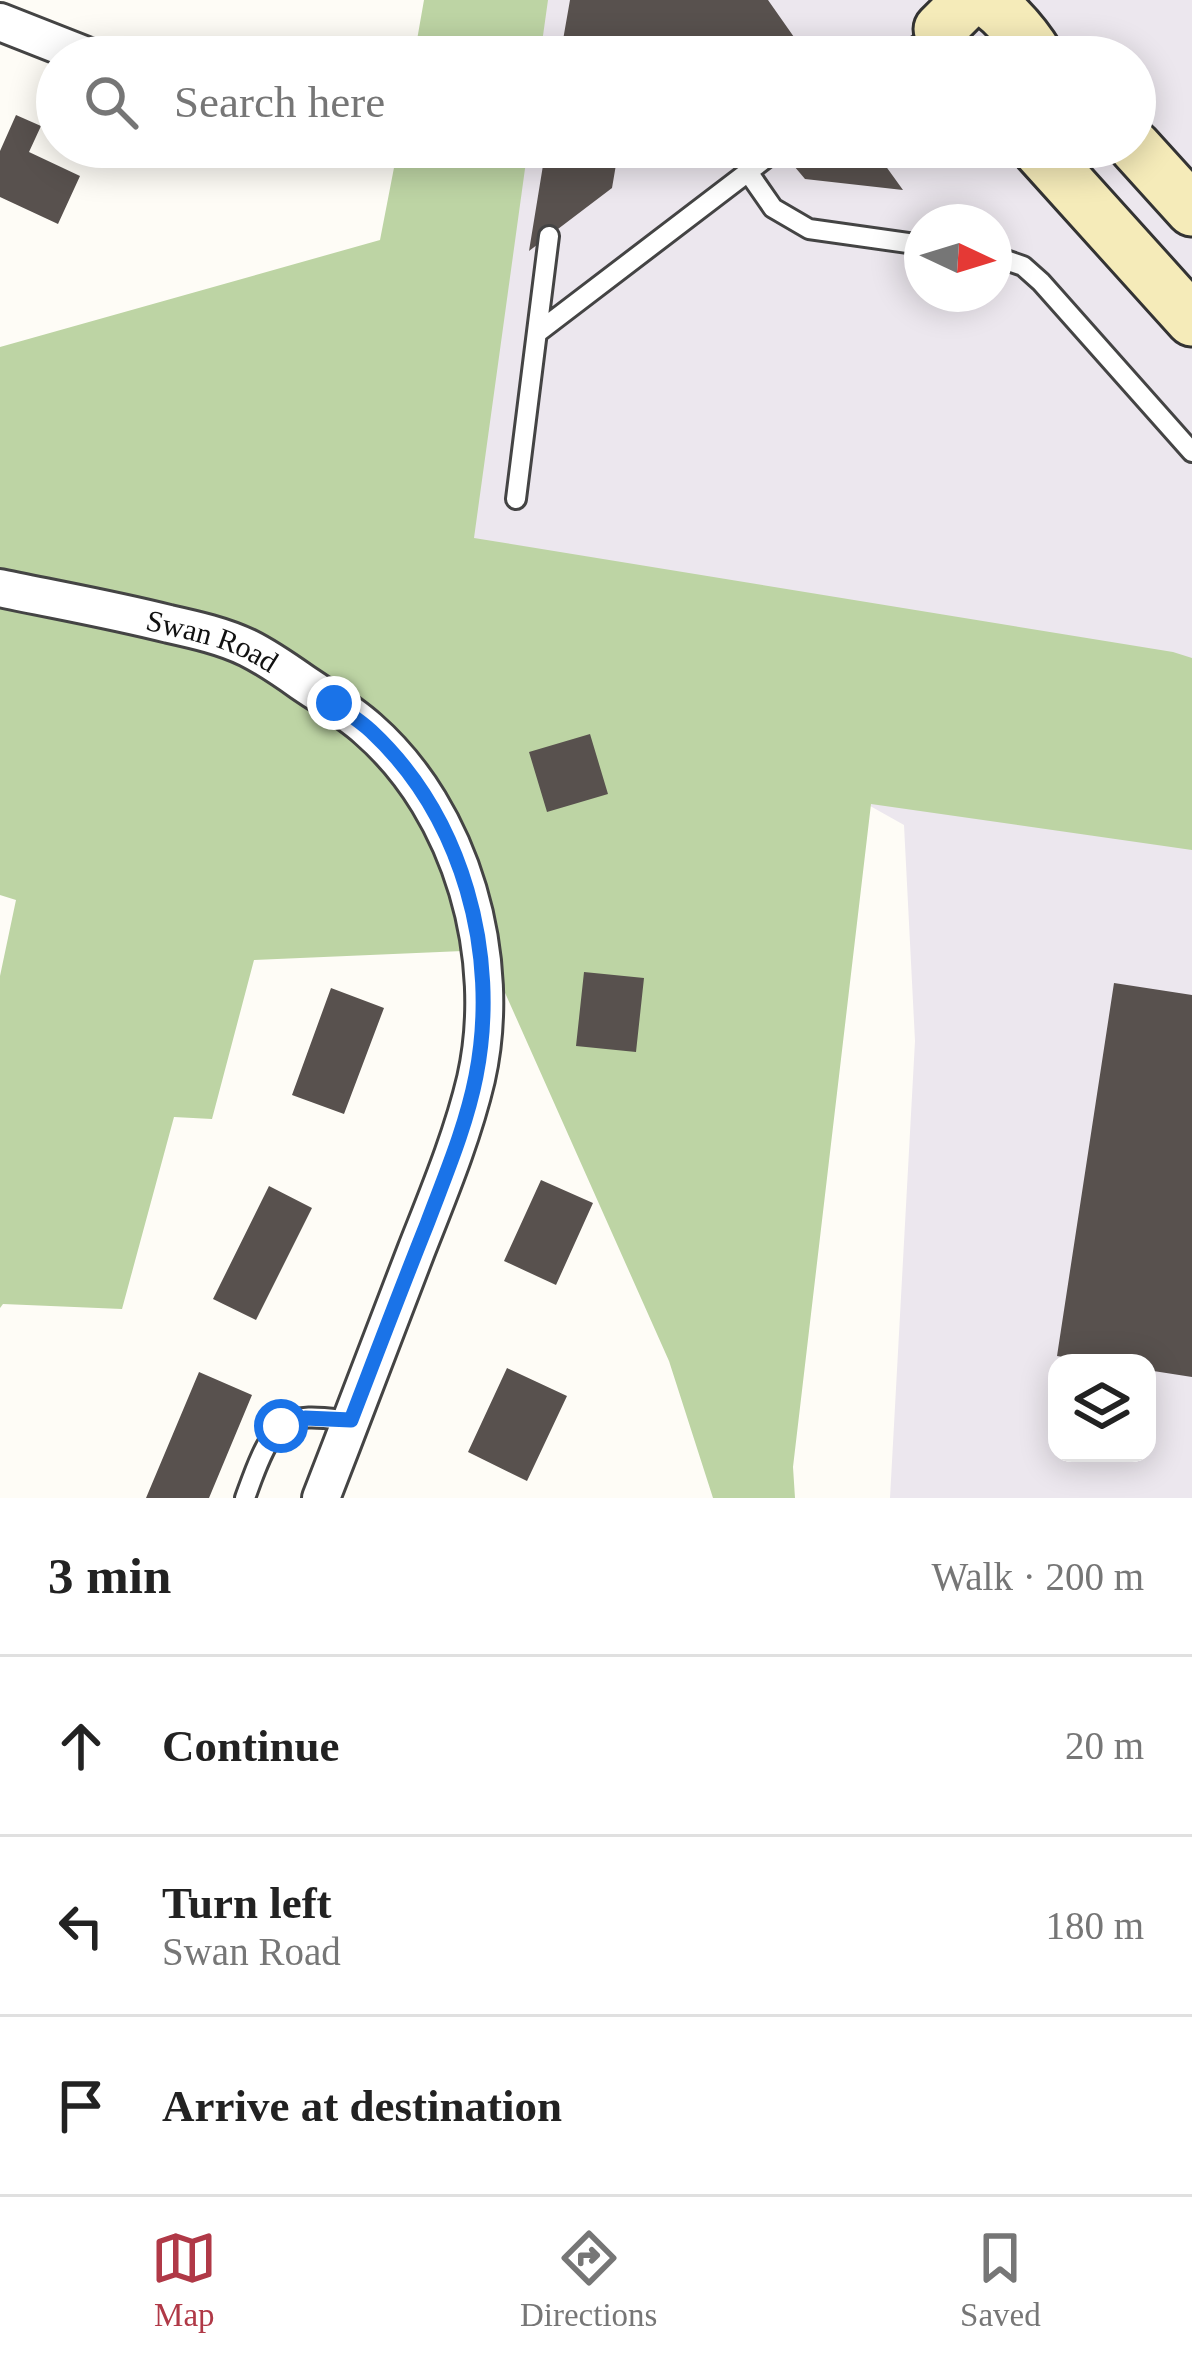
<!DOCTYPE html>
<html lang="en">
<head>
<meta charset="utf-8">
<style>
	:root { --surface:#fff; --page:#f6f6f6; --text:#222; --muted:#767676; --line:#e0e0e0; --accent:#b03947 }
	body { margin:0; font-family:"Times New Roman",serif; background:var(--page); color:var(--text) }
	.controls { position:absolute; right:36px; bottom:36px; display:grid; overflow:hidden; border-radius:24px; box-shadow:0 6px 30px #0003 }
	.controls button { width:108px; height:108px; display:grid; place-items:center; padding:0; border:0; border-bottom:3px solid var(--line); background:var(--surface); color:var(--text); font:60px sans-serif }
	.compass { position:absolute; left:904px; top:204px; width:108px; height:108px; border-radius:50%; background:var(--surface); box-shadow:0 6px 30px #0003; rotate:94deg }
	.stop { position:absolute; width:36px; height:36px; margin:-27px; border:9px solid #1a73e8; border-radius:50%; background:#fff }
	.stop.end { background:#1a73e8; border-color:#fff; box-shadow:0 3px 12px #0008 }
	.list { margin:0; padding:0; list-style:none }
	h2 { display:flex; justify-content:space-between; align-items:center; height:156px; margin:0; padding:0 48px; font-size:51px }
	h2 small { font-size:39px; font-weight:400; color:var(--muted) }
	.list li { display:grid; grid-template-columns:78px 1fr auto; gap:36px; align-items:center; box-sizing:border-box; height:180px; padding:0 48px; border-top:3px solid var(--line) }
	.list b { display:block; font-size:45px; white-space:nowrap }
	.list p { margin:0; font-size:39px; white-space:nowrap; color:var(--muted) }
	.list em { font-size:39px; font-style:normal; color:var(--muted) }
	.icon { flex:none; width:66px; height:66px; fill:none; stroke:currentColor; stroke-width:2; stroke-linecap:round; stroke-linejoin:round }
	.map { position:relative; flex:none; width:1192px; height:1498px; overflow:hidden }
	.search { position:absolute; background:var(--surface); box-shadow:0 6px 30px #0003; left:36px; right:36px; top:36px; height:132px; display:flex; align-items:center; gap:30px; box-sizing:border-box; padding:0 42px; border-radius:66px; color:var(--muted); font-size:45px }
	.sheet { height:696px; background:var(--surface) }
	nav { display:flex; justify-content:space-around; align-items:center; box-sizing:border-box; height:168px; border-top:3px solid var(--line); background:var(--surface); font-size:33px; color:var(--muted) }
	nav a { display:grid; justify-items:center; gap:6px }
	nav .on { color:var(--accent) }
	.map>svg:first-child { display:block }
	.industrial { fill:#ece7ee; fill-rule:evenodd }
	.forest { fill:#bdd4a4 }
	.building { fill:#58514e }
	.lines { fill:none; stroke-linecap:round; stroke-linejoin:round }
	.lane-casing { stroke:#444; stroke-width:24 }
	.street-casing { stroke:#444; stroke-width:42 }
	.secondary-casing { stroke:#333; stroke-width:57 }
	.lane { stroke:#fff; stroke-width:18 }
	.street { stroke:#fff; stroke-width:36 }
	.secondary { stroke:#f5ebb9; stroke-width:51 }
	.route { stroke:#1a73e8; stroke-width:15 }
	.labels { text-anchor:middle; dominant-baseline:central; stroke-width:12; stroke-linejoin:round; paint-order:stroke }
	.street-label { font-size:30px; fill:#111; stroke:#fff }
</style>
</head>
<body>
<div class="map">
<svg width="1192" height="1498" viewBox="0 0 1192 1498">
	<rect width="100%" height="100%" fill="#fefcf6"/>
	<path class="industrial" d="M494,0h698v1498h-302l25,-457 -11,-216 -445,-250 26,-428h650v-90h-645zM922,222h72v72h-72zM1057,1363h90v90h-90z"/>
	<path class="forest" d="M424,0h124l-8,57h-126z
		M398,147h130l-54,391 699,114 19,6v192l-321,-46 -78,663 2,31h-82l-44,-137 -183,-411 -232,10 -42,159 -38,-2 -52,192 -119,-5 -3,4v-332l16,-76 -16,-5v-548l380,-107z"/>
	<path class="building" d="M570,0h198l40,57h-248z
		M16,115l25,11 -12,26 51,24 -22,48 -58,-27v-46z
		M546,147h73l-7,41 -83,63z
		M778,147h94l31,43 -98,-11z
		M590,734l18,60 -61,18 -18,-60z
		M584,972l60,6 -8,74 -60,-6z
		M1114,983l78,12v382l-45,-7v-7h-46l-44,-7z
		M331,988l53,20 -40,106 -52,-19z
		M541,1180l52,23 -37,82 -52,-24z
		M269,1186l43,22 -56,112 -43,-21z
		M507,1368l60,28 -40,85 -59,-29z
		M199,1372l53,23 -43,103h-63z"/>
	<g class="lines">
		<defs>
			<path id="lane" d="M902,57l34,-25
				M748,172l31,-24
				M994,256l29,10 18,16 151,170
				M537,333l211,-161 25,36 36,21 113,16
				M516,499l33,-263
				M245,1498c7,-19 20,-59 36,-72 18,-14 49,-7 70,-5"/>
			<g id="street">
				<path d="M0,22l89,35"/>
				<path id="s1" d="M0,588c57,12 114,22 169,36 27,6 54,12 79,24 18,9 37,22 54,34 22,15 46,29 66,47 95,83 135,230 108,350 -14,59 -38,116 -60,172 -32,83 -63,165 -95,247"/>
			</g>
			<path id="secondary" d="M940,29l27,-27 20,-2c22,17 37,34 51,57
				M1036,147l156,173
				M1135,147l57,63"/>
		</defs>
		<use href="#lane" class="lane-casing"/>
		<use href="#street" class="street-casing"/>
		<use href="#secondary" class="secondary-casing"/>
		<use href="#lane" class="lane"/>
		<use href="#street" class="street"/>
		<use href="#secondary" class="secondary"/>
	</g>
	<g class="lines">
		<path class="route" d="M281,1426l24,-8 46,2c25,-65 50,-131 76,-196 18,-48 39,-97 49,-148 24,-122 -13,-259 -105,-345 -11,-10 -25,-19 -37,-28"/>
	</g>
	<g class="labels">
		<g class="street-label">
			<text stroke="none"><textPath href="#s1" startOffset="219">Swan Road</textPath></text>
		</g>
	</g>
</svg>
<div class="controls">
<button><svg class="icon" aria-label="layers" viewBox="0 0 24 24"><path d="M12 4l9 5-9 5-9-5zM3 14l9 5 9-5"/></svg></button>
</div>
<svg class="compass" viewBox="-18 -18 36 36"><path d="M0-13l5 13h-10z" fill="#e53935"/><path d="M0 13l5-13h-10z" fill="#767676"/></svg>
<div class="stop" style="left:281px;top:1426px"></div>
<div class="stop end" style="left:334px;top:703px"></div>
<div class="search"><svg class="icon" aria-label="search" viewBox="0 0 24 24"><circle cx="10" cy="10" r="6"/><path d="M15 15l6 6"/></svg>Search here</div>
</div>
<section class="sheet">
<h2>3 min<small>Walk · 200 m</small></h2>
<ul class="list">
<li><svg class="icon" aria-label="ahead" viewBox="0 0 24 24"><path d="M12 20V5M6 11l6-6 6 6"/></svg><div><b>Continue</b></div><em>20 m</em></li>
<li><svg class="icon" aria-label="left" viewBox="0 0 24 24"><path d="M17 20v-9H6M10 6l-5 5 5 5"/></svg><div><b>Turn left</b><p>Swan Road</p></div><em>180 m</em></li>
<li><svg class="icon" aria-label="arrive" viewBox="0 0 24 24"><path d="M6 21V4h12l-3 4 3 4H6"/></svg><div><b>Arrive at destination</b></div></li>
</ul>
</section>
<nav>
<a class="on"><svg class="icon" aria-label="map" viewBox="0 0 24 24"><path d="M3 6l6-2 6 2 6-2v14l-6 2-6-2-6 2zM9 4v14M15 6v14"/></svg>Map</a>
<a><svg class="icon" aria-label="directions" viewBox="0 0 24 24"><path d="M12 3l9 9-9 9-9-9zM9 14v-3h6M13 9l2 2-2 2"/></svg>Directions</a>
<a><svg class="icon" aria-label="saved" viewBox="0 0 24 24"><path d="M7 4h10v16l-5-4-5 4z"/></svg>Saved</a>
</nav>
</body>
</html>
